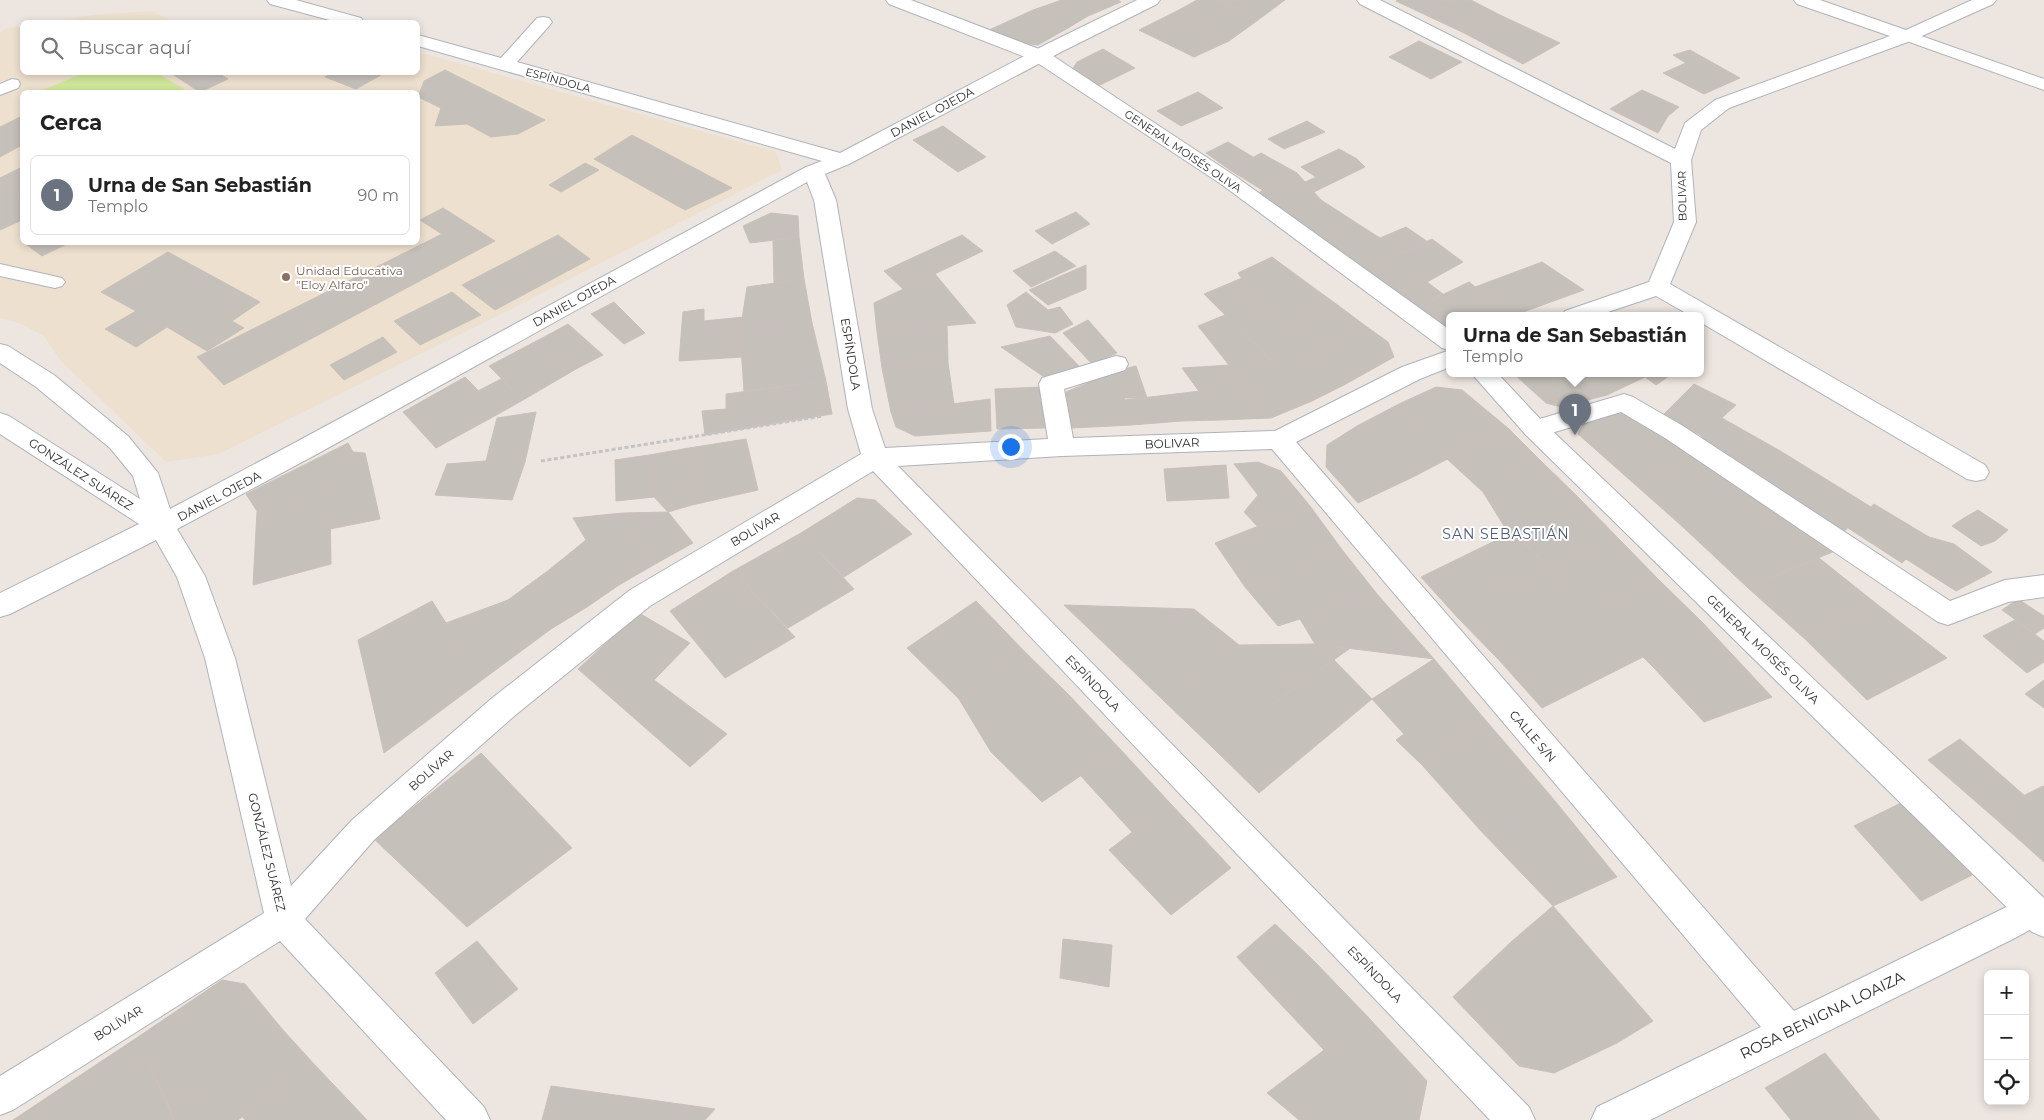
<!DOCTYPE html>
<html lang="es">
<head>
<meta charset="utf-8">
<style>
	:root { --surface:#fff; --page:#f2f2f2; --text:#222; --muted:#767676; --line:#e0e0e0; --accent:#7c3aed }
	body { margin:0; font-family:Montserrat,sans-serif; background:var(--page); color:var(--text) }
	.controls { position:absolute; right:15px; bottom:15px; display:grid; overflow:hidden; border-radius:8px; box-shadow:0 2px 8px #0003 }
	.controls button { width:45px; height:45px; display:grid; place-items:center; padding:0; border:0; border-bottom:1px solid var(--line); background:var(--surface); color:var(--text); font:25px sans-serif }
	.you { position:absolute; left:1010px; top:446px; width:18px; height:18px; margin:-12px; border:4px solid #fff; border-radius:50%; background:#1a73e8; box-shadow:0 0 0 8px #1a73e833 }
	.badge { display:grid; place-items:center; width:32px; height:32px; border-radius:50%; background:var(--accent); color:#fff; font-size:16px; font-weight:700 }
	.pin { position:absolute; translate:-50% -41px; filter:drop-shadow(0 1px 2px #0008) }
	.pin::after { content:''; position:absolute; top:26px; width:18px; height:15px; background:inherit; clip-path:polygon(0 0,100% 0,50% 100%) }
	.popup { position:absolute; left:1446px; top:312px; width:258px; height:65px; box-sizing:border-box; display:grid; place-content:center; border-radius:8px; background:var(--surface); filter:drop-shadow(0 1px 4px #0005); font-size:16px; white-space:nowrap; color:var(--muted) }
	.popup b { font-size:19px; color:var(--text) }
	.popup::after { content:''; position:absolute; left:50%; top:100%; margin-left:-10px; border:10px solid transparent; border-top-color:var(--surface) }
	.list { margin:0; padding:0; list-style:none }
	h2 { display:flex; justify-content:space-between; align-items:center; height:65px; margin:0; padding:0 20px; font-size:21px }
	h2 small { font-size:16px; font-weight:400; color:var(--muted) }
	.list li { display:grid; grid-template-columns:32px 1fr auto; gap:15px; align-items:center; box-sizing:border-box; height:80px; margin:0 10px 10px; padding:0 10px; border:1px solid var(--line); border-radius:8px }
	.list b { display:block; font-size:19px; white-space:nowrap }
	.list p { margin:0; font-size:16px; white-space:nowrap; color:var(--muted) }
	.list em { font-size:16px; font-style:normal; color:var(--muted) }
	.icon { flex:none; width:28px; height:28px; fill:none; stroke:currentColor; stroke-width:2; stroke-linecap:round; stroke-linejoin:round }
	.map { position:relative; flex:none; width:2044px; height:1120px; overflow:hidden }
	.search { position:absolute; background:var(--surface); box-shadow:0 2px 8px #0003; left:20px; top:20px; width:400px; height:55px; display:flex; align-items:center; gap:12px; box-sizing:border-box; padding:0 18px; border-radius:8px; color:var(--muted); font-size:19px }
	.panel { position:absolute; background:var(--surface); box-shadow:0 2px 8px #0003; left:20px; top:90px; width:400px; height:155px; border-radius:8px }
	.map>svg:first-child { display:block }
	.education { fill:#eee0cf; fill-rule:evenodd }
	.pitch { fill:#d0e79a }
	.building { fill:#c6c0ba; stroke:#c8c1b9 }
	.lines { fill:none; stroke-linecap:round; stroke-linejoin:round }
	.service-casing { stroke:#afb3bc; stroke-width:2 }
	.minor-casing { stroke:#afb3bc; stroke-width:2 }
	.secondary-casing { stroke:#afb3bc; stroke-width:2 }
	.path { stroke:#c4c4c4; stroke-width:3; stroke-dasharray:4 2.5; stroke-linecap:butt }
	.service { fill:#fff; fill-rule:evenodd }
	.minor { fill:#fff; fill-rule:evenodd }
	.secondary { fill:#fff; fill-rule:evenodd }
	.education-dot { fill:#8d6e63; stroke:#fff; stroke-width:2 }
	.labels { text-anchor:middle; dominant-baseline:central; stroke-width:4; stroke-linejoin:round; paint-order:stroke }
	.far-street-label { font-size:11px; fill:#2c2c2c; stroke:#fff }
	.street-label { font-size:12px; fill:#2c2c2c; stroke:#fff }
	.education-label { font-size:12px; fill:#785e54; stroke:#fff; text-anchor:start }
	.neighbourhood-label { font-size:14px; letter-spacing:1px; fill:#4e5b7b; stroke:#fff }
	.near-street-label { font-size:15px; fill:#2c2c2c; stroke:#fff }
</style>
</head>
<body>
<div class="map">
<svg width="2044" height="1120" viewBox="0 0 2044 1120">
	<rect width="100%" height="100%" fill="#ede5df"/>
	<path class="education" d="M152,11l22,11h-127l46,-7z
		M22,26v46h396v-20l358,100 6,18 -261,134 -302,150 -53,8 -106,-102 -16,-24 -25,-13 -19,-5v-285l5,-4zM22,92h396v150h-396z"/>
	<path class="pitch" d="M155,72l34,20h-142l-4,-2 40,-17z"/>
	<path class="building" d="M1062,0h56l3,2 -33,14 -29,-15z
		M1197,0h21l40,20 -29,21 -54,-29z
		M1218,0h67l-27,20z
		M1398,0h59l-29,16 -32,-15z
		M1457,0h14l29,15 -36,18 -36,-17z
		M1059,1l29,15 -20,12 -35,-18z
		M1033,10l35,18 -30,17 -16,-2 -35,-12z
		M1175,12l54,29 -35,16 -55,-27z
		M1500,15l60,28 -37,21 -59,-31z
		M1419,41l43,21 -31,17 -42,-22z
		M1103,49l32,19 -37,18 -26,-16 5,-8z
		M1690,50l50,28 -36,16 -41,-21 23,-10 -13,-8z
		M445,70l100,50 -27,14 -27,3 -24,-13 -32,2 6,-18 -23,-11 6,-16z
		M169,72h48l11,7 -28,13z
		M334,72h52l-30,17 -31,-12z
		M1642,90l37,17 -11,9 -10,17 -48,-24z
		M1198,92l25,16 -42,18 -24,-15z
		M22,116v29l-22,12v-30z
		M1307,121l18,11 -41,17 -16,-10z
		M943,126l43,31 -28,15 -45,-32z
		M632,135l100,53 -47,22 -91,-51z
		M1228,142l25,15 -23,13 -24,-17z
		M1339,149l18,10 -41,18 -15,-10z
		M1261,153l36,20 -33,18 -34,-21z
		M1357,159l8,8 -51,25 -9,-10z
		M585,163l14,7 -38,22 -12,-7z
		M22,167v27l-3,2 3,2v22l-22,10v-52z
		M1297,173l24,27 -33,17 -32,-23z
		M1321,200l34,22 -36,16 -31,-21z
		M443,208l52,33 -271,144 -27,-28 245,-123 -22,-14z
		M1076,212l14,12 -38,20 -17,-13z
		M771,213l27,3 1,21 -49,6 -7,-17z
		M1355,222l25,16 26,-11 22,15 -63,28 -46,-32z
		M558,235l32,24 -95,51 -33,-25z
		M962,235l21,16 -80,38 -19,-18z
		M799,237l5,42 -30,4 -1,-42z
		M1432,239l31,23 -36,20 -29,12 -33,-24z
		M23,242h48l-29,14z
		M1055,251l21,15 -45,21 -18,-16z
		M168,252l92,50 -28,19 12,7 -37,23 -40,-24 -31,20 -31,-18 31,-18 -35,-19z
		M1272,257l38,28 -47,24 -25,-36z
		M1542,262l42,28 -72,26 -37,-29z
		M1086,265v24l-38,16 -19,-15z
		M935,274l41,49 -99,9 -3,-29z
		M1242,278l21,31 81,76 -32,16 -108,-107z
		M804,279l8,44 -72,9 7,-45z
		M1427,282l16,12 -28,14 -17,-14z
		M1469,282l43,34h-62v12l-6,-1 -29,-19z
		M1310,285l29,21 -54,24 -22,-21z
		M452,292l29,23 -61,30 -26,-24z
		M1026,292l22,18 12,-3 13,17 -18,9 -39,-6 -9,-22z
		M614,302l31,31 -21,11 -33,-30z
		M1339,306l28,21 -55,28 -27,-25z
		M704,309v12l39,-4 -3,15 2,25 -63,4 4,-49z
		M1225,315l87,86 -41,17 -73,-92z
		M1088,320l29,33 -25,11 -29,-31z
		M812,323l14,58 -82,10 -4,-59z
		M568,324l35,31 -27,14 -30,-33z
		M947,325l1,38 -66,5 -5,-36z
		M1367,327l21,15 6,15 -50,28 -32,-30z
		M546,336l30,33 -53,31 -34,-34z
		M1050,336l29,30 -35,11 -43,-30z
		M383,337l14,15 -53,28 -14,-15z
		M948,363l6,41 -63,8 -9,-44z
		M1230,365l41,53 -51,2 -38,-52z
		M1136,366l11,32h-23l-8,-27z
		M1116,371l16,54 -60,3 -6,-36z
		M1514,374h68l25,21 -46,12 -15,-4z
		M1582,374h59l4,3 -38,18z
		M1641,374h31l-16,11z
		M465,377l35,36 -64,35 -33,-36z
		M501,379l22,21 -23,13 -22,-22z
		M826,381l6,33 -127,21 -3,-24 24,-2v-15z
		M1694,384l42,21 -34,31 -39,-21z
		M1042,387l4,41 -49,1 -2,-40z
		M1436,387l26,3 47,39 -48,23 -62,-48z
		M1200,391l20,29 -39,1 -14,-26z
		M1167,395l14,26 -49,4 -7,-25z
		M990,399l1,32 -76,5 -19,-9 -5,-15z
		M1399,404l62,48 -48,25 -56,-51z
		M1625,411l39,24 32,24 -57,29 -61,-54 5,-10z
		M536,412l-11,50 -13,38 -77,-5 12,-31 39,-3 11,-43z
		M1722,418l60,34 -27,25 -57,-37z
		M1357,426l56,51 -55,26 -32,-36 1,-22z
		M1509,429l34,34 -60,29 -36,-33z
		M746,439l12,51 -66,15 -3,-57z
		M348,443l5,9 -23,43 -73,16 -11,-17z
		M689,448l3,57 -24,7 -14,-15 -5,-42z
		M353,452l12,1 15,66 -50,10v-34z
		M1782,452l89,55 -30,27 -86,-57z
		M649,455l5,42 -38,4 -1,-41z
		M1696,459l53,34 -65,35 -45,-40z
		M1258,462l23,9 29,35 -52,21 -14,-15 14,-17 -24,-31z
		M1543,463l35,34 -74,29 -21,-34z
		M1226,465l3,33 -62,3 -3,-32z
		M1749,493l42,28 -76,36 -31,-29z
		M330,495l1,69 -78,21 4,-74z
		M1578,497l41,42 -69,28 -46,-41z
		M857,498l18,2 37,34 -68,43 -43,-44z
		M1874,504l55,33 -27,26 -54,-35z
		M1310,506l33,45 -98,36 -30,-44z
		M1978,510l30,20 -13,11 -31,-23z
		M668,512l25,31 -36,20 -34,-50z
		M623,513l34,50 -38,22 -33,-45 -13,-22z
		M1964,518l31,23 -14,5 -29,-20z
		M1791,521l44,30 -88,36 -32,-30z
		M801,533l53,56 -66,39 -55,-57z
		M1511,533l39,34 -93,50 -36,-40z
		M1929,537l25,7 38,28 -36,19 -50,-32z
		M1619,539l40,41 -63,30 -46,-43z
		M586,540l33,45 -32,22 -38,-37z
		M1343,551l34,43 -99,32 -33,-39z
		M1819,558l59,47 -72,35 -59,-53z
		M1550,567l46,43 -97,50 -42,-43z
		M549,570l38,37 -36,22 -43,-29z
		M733,571l62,66 -70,41 -55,-67z
		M1659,580l43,42 -48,46 -58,-58z
		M1377,594l57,65 -119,-15 -15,-25z
		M2018,599l26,17v12l-9,6 -33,-24z
		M508,600l43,29 -69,51 -36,-57z
		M432,601l50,79 -98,73 -26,-113z
		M976,601l51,53 -68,45 -52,-51z
		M1064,605l130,4 45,36 -76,55z
		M1878,605l69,53 -80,42 -61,-60z
		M1596,610l47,47 -101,51 -43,-48z
		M639,613l51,30 -36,37 73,54 -37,33 -112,-98z
		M2015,620l29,21v21l-17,11 -44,-37z
		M1702,622l70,75 -68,25 -50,-54z
		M1315,644l34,5 -137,98 -49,-47 76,-55z
		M1027,654l41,40 -77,58 -32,-53z
		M1434,659l54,64 -66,42 -26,-25 8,-6 -32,-35z
		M1334,660l38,39 -113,94 -47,-46z
		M2044,680v28l-19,-14z
		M1068,694l52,55 -78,53 -51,-50z
		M1488,723l62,72 -69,36 -59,-66z
		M1960,739l65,57 -35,18 -62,-54z
		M1120,749l50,54 -38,29 -52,-57z
		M481,753l91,95 -105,79 -93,-88z
		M2043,786l1,1v75l-55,-49z
		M1550,795l67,82 -64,29 -72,-75z
		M1903,802l69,73 -51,26 -67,-75z
		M1170,803l61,65 -60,47 -62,-65z
		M1553,906l100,115 -36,22 -106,-101z
		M1275,924l37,35 -41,35 -34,-37z
		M1063,939l49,6 -3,42 -49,-9z
		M477,941l41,48 -45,35 -38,-51z
		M1511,942l106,101 -63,30 -35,-7 -66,-69z
		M1312,959l56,58 -44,33 -53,-56z
		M222,980l23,4 38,46 -113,79 -32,-72z
		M1368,1017l59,64 -8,39h-120l-32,-27z
		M283,1030l31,34 -76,56h-64l-4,-11z
		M138,1037l36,83h-118l-7,-24z
		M1825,1053l55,67h-89l-26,-32z
		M314,1064l53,56h-122l-3,-4z
		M551,1086l164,23 -10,11h-163z
		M49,1096l7,24h-43z"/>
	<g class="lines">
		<defs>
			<path id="service" d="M1907,31l137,48v11l-143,-51 -2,-3 2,-3z
				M12,79l6,1 2,4 -2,4 -18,7v-11z
				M0,264l62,14 3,4 -3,4 -7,2 -55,-12z"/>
			<path id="minor" d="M267,0h29l65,18 3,4h-27l-67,-18z
				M1137,0h23l-3,4 -96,48 -212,112 -24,10 11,26 36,209 13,39 163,-9 -9,-55 3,-6 74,-22 9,2 3,6 -3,6 -61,19 9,49 202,-7 127,-64 48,-17v17l-30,12 -124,63 498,569 239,-117 11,5v23l-29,16 -365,182h-59l6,-13 164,-80 -489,-578 -210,7 -164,10 631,641 6,13h-45l-617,-649 -223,135 -137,111 -139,123 -69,79 179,188 6,13h-44l-166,-179 -267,169 -13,5v-39l264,-163 -59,-255 -28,-81 -21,-37 -146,74 -10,3v-24l139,-69 -139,-90v-21l9,3 131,83 -7,-23 -23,-28 -74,-61 -36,-24v-19l8,2 46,29 74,61 30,37 12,36 128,-68 508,-274 16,-6 -404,-115v-11l83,23 36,-40 6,-1 6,1 3,4 -3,4 -32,36 323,91 207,-109zM807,182l7,18 34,209 13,45 -231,136 -139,109 -139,121 -61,66 -56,-228 -30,-82 -28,-47 140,-75z
				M1357,0h23l295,149 10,-26 30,-23 175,-64 -93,-32 -3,-4h26l86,30 66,-30h24l-3,4 -80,36 -184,68 -28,22 -10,30 5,62 -26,62 315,181 4,7 -4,7 -9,2 -9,-2 -267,-157v-6h-9l-35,-20 -60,20h-34l3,-5 84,-29 25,-60 -3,-59 -311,-159z
				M1624,394l9,3 50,29 267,175 55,-21 39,-5v22l-36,5 -60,23 -10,-3 -273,-184 -44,-26 -86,26 -9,-3 -4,-6 4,-6z"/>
			<path id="secondary" d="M886,0h25l136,52 188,124 215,154v20l-8,-2 -221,-164 -188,-124 -144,-56z
				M1472,374h26l46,49 500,475v39l-12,-5 -506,-497z"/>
		</defs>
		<use href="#service" class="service-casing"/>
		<use href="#minor" class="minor-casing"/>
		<use href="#secondary" class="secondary-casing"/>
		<path class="path" d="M541,461l282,-45"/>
		<use href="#service" class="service"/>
		<use href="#minor" class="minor"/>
		<use href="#secondary" class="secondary"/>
	</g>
	<circle class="education-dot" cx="286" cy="277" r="5"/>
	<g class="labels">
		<g class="far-street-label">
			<text transform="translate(558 80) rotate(15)">ESPÍNDOLA</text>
			<text transform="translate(1183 151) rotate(34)">GENERAL MOISÉS OLIVA</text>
			<text transform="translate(1682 196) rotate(-91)">BOLIVAR</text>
		</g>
		<g class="street-label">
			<text transform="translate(932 112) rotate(-28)">DANIEL OJEDA</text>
			<text transform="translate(574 301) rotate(-29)">DANIEL OJEDA</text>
			<text transform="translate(851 354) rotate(81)">ESPÍNDOLA</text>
			<text transform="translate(1172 443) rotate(-2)">BOLIVAR</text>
			<text transform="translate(81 474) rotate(33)">GONZÁLEZ SUÁREZ</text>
			<text transform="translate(219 496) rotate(-28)">DANIEL OJEDA</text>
			<text transform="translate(755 529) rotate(-31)">BOLÍVAR</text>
			<text transform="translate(1763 649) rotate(44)">GENERAL MOISÉS OLIVA</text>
			<text transform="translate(1093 683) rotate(46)">ESPÍNDOLA</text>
			<text transform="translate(1533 736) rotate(49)">CALLE S/N</text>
			<text transform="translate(431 770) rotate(-41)">BOLÍVAR</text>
			<text transform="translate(267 852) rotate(76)">GONZÁLEZ SUÁREZ</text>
			<text transform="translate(1375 974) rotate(46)">ESPÍNDOLA</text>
			<text transform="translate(118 1023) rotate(-32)">BOLÍVAR</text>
		</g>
		<g class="education-label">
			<text x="296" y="270">Unidad Educativa<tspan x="296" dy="14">"Eloy Alfaro"</tspan></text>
		</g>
		<g class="neighbourhood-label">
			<text x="1506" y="534">SAN SEBASTIÁN</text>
		</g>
		<g class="near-street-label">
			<text transform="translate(1822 1015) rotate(-26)">ROSA BENIGNA LOAIZA</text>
		</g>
	</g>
</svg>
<div class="controls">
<button>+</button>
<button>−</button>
<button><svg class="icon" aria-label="locate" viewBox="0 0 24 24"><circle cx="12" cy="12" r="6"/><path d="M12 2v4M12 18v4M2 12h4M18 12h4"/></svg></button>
</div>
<div class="you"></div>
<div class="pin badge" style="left:1575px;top:435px;background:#6b7280">1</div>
<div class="popup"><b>Urna de San Sebastián</b>Templo</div>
<div class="search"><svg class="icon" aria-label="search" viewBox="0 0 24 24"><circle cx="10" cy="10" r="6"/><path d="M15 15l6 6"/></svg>Buscar aquí</div>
<section class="panel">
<h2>Cerca<small></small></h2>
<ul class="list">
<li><span class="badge" style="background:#6b7280">1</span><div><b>Urna de San Sebastián</b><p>Templo</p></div><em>90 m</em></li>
</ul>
</section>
</div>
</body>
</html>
